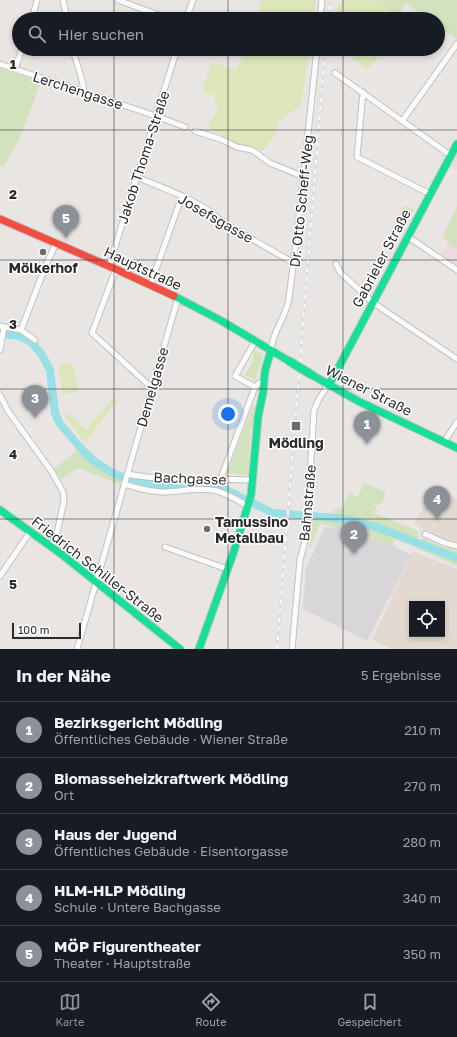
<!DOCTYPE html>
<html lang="de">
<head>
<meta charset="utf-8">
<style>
	:root { --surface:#171b24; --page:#20242c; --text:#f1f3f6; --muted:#9ea1a6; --line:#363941; --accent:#8c9099 }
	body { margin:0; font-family:"Golos Text",sans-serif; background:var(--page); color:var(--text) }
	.controls { position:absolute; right:12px; bottom:12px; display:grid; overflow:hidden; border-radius:0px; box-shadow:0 2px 6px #0003 }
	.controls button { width:36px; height:36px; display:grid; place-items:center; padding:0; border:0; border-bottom:1px solid var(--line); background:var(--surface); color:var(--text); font:20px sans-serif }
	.scale { position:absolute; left:12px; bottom:10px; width:69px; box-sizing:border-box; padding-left:4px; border:2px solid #2b2b2b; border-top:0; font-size:11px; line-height:14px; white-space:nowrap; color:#2b2b2b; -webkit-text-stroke:3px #fff; paint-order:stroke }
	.you { position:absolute; left:228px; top:414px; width:14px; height:14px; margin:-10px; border:3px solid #fff; border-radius:50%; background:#1a73e8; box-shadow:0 0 0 6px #1a73e833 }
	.badge { display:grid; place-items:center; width:26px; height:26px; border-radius:50%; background:var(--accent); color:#fff; font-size:13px; font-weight:700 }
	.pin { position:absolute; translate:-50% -33px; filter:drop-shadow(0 1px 2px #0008) }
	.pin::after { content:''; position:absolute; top:21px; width:14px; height:12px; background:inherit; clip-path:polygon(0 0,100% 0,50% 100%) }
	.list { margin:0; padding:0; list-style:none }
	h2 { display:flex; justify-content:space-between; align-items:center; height:52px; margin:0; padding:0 16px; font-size:17px }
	h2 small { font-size:13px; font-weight:400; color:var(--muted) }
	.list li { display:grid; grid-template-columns:26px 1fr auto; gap:12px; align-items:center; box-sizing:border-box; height:56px; padding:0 16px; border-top:1px solid var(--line) }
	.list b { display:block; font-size:15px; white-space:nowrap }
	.list p { margin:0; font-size:13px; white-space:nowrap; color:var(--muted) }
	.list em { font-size:13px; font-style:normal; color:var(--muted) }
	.icon { flex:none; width:22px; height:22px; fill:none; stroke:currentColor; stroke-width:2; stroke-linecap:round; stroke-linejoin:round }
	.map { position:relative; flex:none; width:457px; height:649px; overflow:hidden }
	.search { position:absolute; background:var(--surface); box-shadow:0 2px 6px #0003; left:12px; right:12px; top:12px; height:44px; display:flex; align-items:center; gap:10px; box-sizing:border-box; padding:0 14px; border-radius:22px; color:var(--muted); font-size:15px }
	.sheet { height:332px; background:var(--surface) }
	nav { display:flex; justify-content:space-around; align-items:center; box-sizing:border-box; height:56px; border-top:1px solid var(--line); background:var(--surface); font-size:11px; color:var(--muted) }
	nav a { display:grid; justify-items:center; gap:2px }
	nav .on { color:var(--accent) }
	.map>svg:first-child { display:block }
	.industrial { fill:#d8d6d9 }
	.education { fill:#e2dad0; fill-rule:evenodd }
	.medical { fill:#eadcdd }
	.green { fill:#d1e2bd }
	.pitch { fill:#dce6ba }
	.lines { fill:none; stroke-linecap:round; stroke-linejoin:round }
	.river { stroke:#99dfe6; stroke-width:8 }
	.street-casing { stroke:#c2c2c2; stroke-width:7 }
	.fast-casing { stroke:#c2c2c2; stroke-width:9 }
	.jam-casing { stroke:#c2c2c2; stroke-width:9 }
	.street { stroke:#fcfbfb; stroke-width:5 }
	.fast { stroke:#16e098; stroke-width:7 }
	.jam { stroke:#f24e42; stroke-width:7 }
	.rail-casing { stroke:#dededf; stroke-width:3 }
	.rail { stroke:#fff; stroke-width:1.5; stroke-dasharray:4.5; stroke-linecap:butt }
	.fast-bridge-casing { stroke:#c5c3c2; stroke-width:10; stroke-linecap:butt }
	.fast-bridge { stroke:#16e098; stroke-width:8 }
	.grid { fill:none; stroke:#2b2b2b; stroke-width:1; stroke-opacity:0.55 }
	.poi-dot { fill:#6d6c6b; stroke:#fff; stroke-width:1.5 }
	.labels { text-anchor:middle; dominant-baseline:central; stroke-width:3; stroke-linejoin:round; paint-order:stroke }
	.street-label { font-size:14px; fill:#2b2b2b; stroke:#fff }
	.poi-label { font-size:14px; font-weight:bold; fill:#2b2b2b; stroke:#fff }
	.grid-label { font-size:13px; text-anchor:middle; font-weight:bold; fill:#2b2b2b; stroke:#fff; stroke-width:3; stroke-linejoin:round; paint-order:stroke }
</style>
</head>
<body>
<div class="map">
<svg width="457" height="649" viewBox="0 0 457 649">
	<rect width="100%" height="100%" fill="#e8e5e2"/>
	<path class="industrial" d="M336,526l13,3 44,17 18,9 -44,86 -64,-32 3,-41 19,-41 9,1z"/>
	<path class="education" d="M451,497l6,1v45l-12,-3 -31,-16 11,-19 17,8z
		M413,551l44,18v80h-64l-21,-9zM412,604h30v30h-30z"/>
	<path class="medical" d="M457,151v19l-9,-4z
		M457,205v60l-16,-11 7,-12 -6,-5z"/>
	<path class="green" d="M378,0h79v40l-19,-14v-7h-10l-22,-16 -9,13z
		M0,68l41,14 -21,55 -17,31 -3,-2z
		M404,206l10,3 -11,19 -9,-2z
		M457,207v43l-8,-6v-2l-6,-5z
		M253,349l10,7 -8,24 -10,-5c5,-9 11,-16 8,-26z
		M253,406l3,1 -3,21h-2l-3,47 -21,-2z
		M84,445l16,16 22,13 -1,11 -43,-17 -17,11 -7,-10z
		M364,483l22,9 -5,12 -3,-1 -4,10 35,14 8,4 1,6 -7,8 -16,-6 -2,7 -44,-17 -27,-5 -3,2 -8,20 -2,1 3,-31h20l1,-6 10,-2 6,-15 9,4z
		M423,538l20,9 14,3v16l-41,-18z"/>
	<path class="pitch" d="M261,0h55l-3,19h-57z
		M343,0h35l20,17 -1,2h-62l1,-9z
		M247,49h62l-8,56 -23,17 -4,14 -11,15 -25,-7 -30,-17 11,-20 -5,-4 2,-7 -14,-6 10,-28 24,8z
		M342,49h44l-19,21z
		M73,364l5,28 -15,2 -5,-29z
		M114,397l3,3 -30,40 -1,4 -22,-29 3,-3 19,18z"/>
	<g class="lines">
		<path class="river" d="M0,334l19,2 7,3 7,5 9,11 8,15 5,43 5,11 24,28 10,9 17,11 20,9 27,4 19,1 26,-2 15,2 55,27 62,5 17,2 24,7 81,31"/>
		<defs>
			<path id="street" d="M63,0l4,19
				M118,0l51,19
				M32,19l5,-19
				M186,19l7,-19
				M320,19l2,-19
				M73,49c3,15 10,28 11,43
				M0,64l156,52 29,11
				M15,69l7,-20
				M335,73l115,82
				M363,92l-6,65 73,37
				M402,121l55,-77
				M195,131l25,8 17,8 15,3 18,13 34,14
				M136,177c27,11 66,24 86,45l72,41
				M407,236l50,34
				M336,264l4,8 32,30 85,57
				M109,266l68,-217
				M116,269l-24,64 60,55
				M150,286l32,-90
				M0,326l21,4 14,10
				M21,330l25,-65 10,-22
				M0,350l4,-23
				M271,350c1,-18 16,-34 18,-52 11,-83 19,-166 28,-249
				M255,387l-20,-11 21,-36
				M0,395l8,16 44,61 11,20 1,9 -7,32 -6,13
				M444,442l13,-20
				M127,474c41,8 84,4 125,6
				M221,478l34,-91 4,-4 4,1
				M124,484c14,4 29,9 43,8 17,-1 34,-5 50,-1 11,3 21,10 31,15
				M425,534l20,9 12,3
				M165,547l62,22
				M0,576l30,-44
				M77,649l101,-351
				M292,649l8,-89 6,-23 1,-14 7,-113 5,-11 9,-14"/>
			<path id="fast" d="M174,296l46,24 69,41
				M312,375l46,26 99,47
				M328,385l5,-7 124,-234
				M0,510l60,43 120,96
				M199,649l34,-95 18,-59 7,-78 5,-24 2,-22 6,-21"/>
			<path id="jam" d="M0,219l111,48 63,29"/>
		</defs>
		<use href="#street" class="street-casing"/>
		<use href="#fast" class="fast-casing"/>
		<use href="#jam" class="jam-casing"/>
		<use href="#street" class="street"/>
		<use href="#fast" class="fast"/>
		<use href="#jam" class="jam"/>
		<defs>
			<path id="rail" d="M328,19l2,-19
				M277,649l48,-600"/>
		</defs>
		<use href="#rail" class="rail-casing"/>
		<use href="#rail" class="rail"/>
		<defs>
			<path id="fast-bridge" d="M289,361l23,14"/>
		</defs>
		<use href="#fast-bridge" class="fast-bridge-casing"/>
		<use href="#fast-bridge" class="fast-bridge"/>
	</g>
	<path class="grid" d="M114,0v19M228,0v19M343,0v19M114,49v600M228,49v600M343,49v600M0,130h457M0,260h457M0,389h457M0,519h457"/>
	<g class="poi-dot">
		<circle cx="43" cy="252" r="4"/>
		<rect x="291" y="421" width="10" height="10" rx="2"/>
		<circle cx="207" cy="529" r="4"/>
	</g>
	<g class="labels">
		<g class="street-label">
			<text transform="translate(78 90) rotate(18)">Lerchengasse</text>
			<text transform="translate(143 157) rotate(-72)">Jakob Thoma-Straße</text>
			<text transform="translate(301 201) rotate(-84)">Dr. Otto Scheff-Weg</text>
			<text transform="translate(216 218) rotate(30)">Josefsgasse</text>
			<text transform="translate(381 258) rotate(-62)">Gabrieler Straße</text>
			<text transform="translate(143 268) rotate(25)">Hauptstraße</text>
			<text transform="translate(152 387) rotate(-74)">Demelgasse</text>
			<text transform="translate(369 390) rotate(27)">Wiener Straße</text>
			<text transform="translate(190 478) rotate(2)">Bachgasse</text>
			<text transform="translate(307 503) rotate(-85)">Bahnstraße</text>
			<text transform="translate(98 569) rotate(38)">Friedrich Schiller-Straße</text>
		</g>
		<g class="poi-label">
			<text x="43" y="267">Mölkerhof</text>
			<text x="296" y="442">Mödling</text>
			<text x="215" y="521" text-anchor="start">Tamussino<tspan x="215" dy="16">Metallbau</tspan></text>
		</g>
	</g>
	<g class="grid-label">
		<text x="13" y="69">1</text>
		<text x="13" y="199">2</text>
		<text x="13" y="329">3</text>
		<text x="13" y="459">4</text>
		<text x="13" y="589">5</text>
	</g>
</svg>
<div class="controls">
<button><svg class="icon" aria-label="locate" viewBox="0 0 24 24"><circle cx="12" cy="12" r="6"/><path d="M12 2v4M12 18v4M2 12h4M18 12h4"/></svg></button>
</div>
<div class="scale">100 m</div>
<div class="you"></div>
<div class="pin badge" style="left:367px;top:444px">1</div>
<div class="pin badge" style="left:354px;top:554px">2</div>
<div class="pin badge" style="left:35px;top:418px">3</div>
<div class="pin badge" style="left:437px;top:519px">4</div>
<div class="pin badge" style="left:66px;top:238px">5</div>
<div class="search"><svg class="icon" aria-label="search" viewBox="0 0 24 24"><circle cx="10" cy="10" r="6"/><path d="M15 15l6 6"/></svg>Hier suchen</div>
</div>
<section class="sheet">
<h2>In der Nähe<small>5 Ergebnisse</small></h2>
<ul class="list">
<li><span class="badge">1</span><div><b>Bezirksgericht Mödling</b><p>Öffentliches Gebäude · Wiener Straße</p></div><em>210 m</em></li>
<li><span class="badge">2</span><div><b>Biomasseheizkraftwerk Mödling</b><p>Ort</p></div><em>270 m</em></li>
<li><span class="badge">3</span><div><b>Haus der Jugend</b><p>Öffentliches Gebäude · Eisentorgasse</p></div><em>280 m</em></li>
<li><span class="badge">4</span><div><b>HLM-HLP Mödling</b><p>Schule · Untere Bachgasse</p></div><em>340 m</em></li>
<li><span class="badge">5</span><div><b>MÖP Figurentheater</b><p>Theater · Hauptstraße</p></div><em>350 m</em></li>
</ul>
</section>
<nav>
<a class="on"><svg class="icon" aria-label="map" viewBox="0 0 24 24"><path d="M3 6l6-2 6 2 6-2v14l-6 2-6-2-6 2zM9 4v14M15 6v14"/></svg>Karte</a>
<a><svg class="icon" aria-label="directions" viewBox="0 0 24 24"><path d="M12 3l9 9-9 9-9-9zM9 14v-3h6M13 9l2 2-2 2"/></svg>Route</a>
<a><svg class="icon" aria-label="saved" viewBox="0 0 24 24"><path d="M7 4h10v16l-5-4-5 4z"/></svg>Gespeichert</a>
</nav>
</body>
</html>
